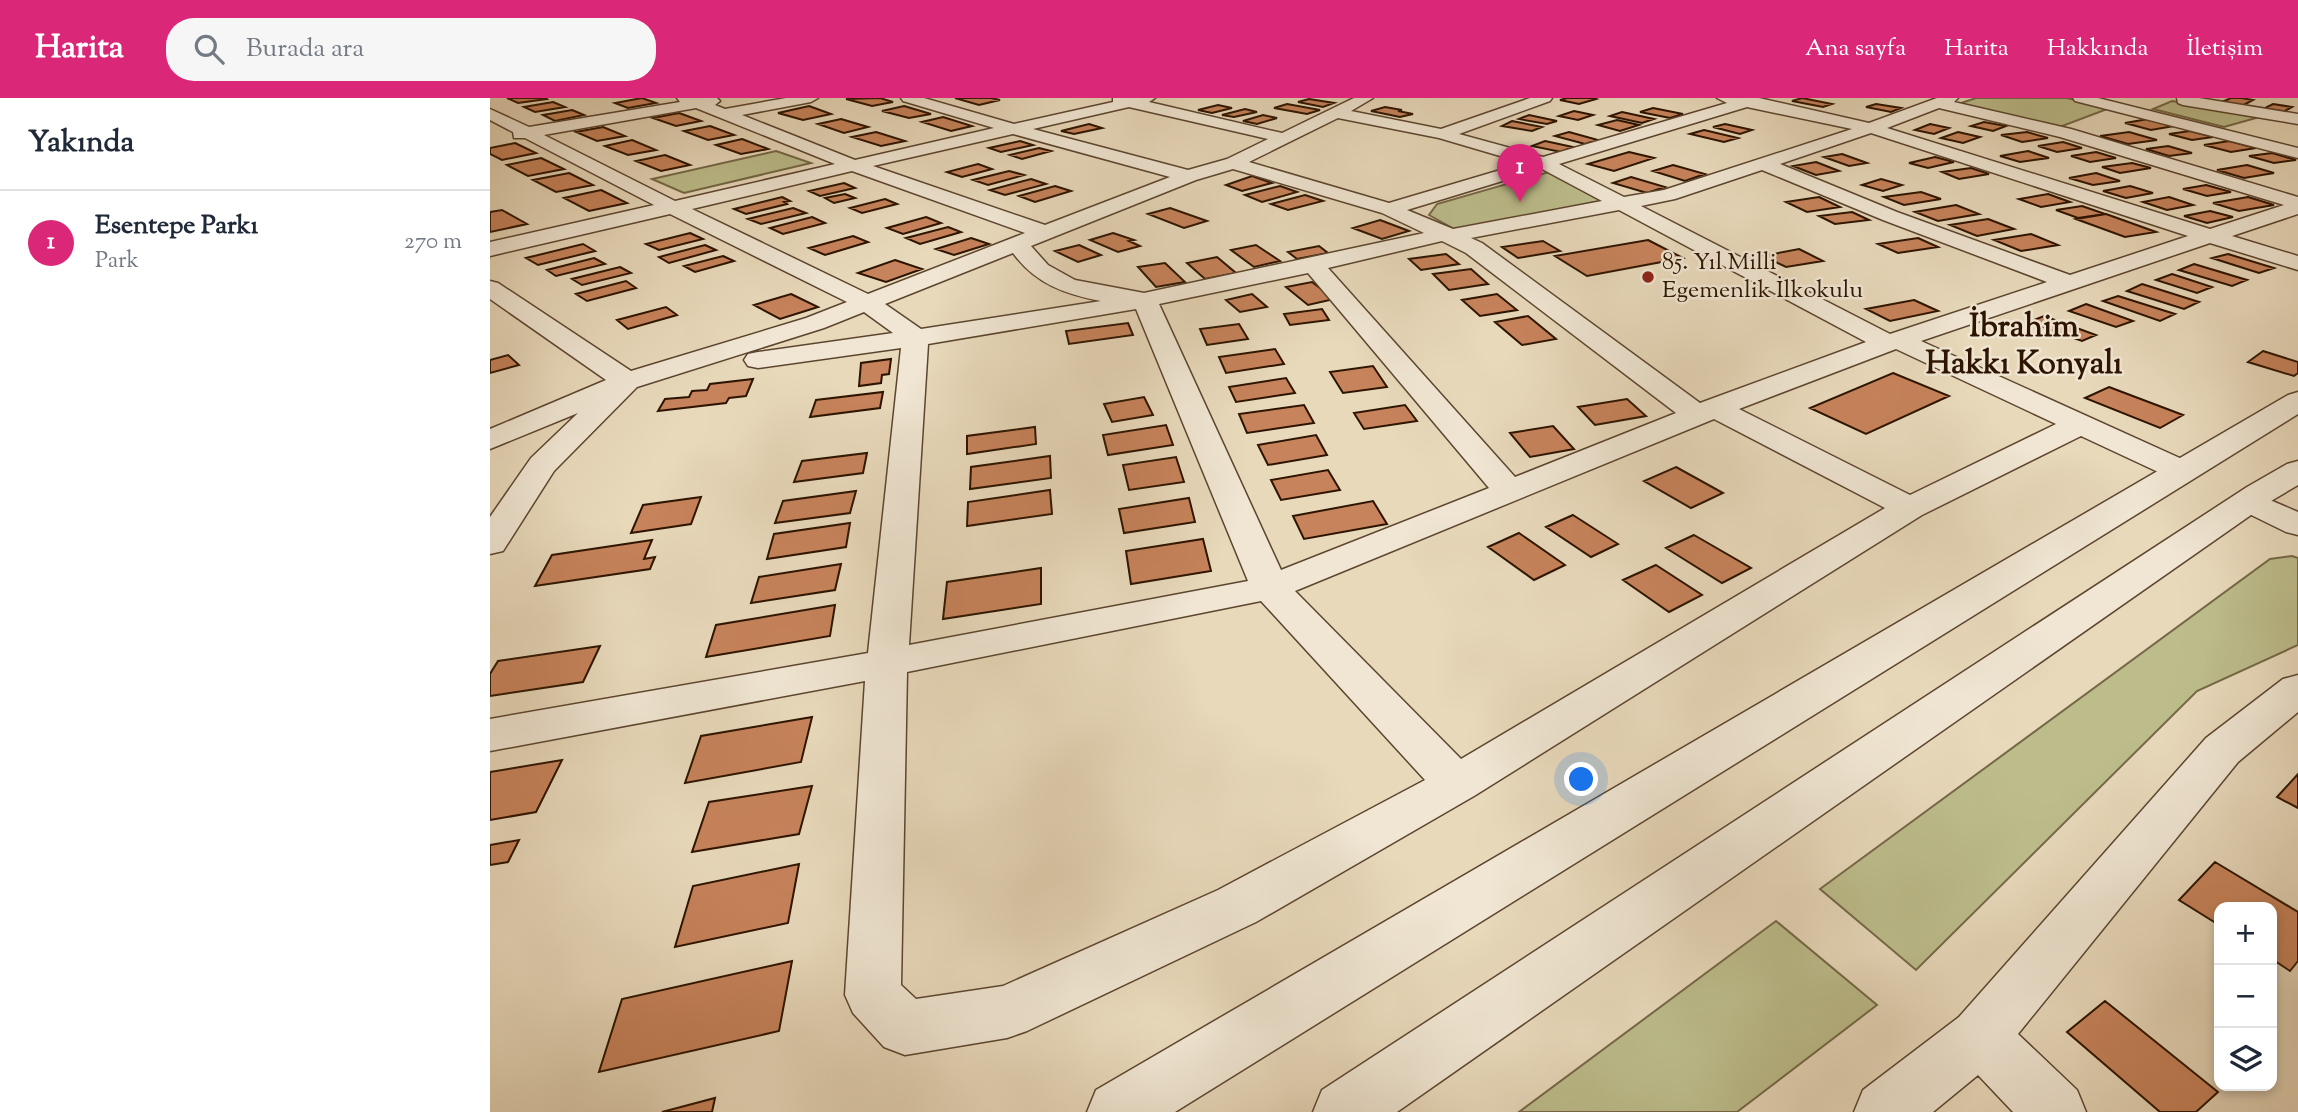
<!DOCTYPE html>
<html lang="tr">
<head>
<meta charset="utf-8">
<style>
	:root { --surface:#fff; --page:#f6f6f7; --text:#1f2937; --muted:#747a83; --line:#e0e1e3; --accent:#db2777 }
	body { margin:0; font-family:"Sorts Mill Goudy",serif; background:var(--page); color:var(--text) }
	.controls { position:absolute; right:21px; bottom:21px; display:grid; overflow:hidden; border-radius:14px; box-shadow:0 4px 10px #0003 }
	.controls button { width:63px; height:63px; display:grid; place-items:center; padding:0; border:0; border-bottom:2px solid var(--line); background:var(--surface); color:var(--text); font:35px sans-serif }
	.you { position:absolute; left:1092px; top:682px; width:24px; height:24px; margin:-18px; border:5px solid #fff; border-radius:50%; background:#1a73e8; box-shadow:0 0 0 10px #1a73e833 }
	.badge { display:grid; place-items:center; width:46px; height:46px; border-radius:50%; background:var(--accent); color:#fff; font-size:23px; font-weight:700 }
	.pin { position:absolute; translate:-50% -58px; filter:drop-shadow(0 2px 4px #0008) }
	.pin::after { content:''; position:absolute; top:37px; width:24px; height:21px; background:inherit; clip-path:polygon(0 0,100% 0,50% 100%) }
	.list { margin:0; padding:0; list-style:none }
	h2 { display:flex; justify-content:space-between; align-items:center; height:91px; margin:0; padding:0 28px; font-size:30px }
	h2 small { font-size:23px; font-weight:400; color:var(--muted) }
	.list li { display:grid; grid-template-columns:46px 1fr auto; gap:21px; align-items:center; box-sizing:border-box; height:105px; padding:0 28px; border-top:2px solid var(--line) }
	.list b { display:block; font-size:26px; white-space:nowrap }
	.list p { margin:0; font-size:23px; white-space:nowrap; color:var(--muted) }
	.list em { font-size:23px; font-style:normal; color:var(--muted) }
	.icon { flex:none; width:38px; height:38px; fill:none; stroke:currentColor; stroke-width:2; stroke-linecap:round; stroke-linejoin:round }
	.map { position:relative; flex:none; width:1808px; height:1014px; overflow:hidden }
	header { display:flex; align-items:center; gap:42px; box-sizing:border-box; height:98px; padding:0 35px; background:var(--accent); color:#fff }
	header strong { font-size:33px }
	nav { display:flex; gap:38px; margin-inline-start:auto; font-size:24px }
	.search { width:490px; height:63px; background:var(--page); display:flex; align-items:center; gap:18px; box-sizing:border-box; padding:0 24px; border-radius:28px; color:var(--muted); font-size:26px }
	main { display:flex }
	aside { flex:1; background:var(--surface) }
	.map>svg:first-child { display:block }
	.green { fill:#bdbd8c; stroke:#756846; stroke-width:2 }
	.building { fill:#c7835b; stroke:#2d1400; stroke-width:2 }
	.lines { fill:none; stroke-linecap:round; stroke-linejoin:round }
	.minor-casing { stroke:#5c452f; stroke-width:3 }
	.tertiary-casing { stroke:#5c452f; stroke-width:3 }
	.minor { fill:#f0e6d3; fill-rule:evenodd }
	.tertiary { fill:#f0e6d3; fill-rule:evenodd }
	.poi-dot { fill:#8f2418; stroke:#f0e6d3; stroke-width:2.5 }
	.labels { text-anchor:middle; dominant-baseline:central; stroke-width:5; stroke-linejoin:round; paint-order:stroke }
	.far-poi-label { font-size:24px; fill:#2d1400; stroke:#f0e6d3; text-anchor:start }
	.far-district-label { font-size:32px; font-weight:bold; fill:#2d1400; stroke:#f0e6d3 }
</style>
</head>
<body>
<header>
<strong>Harita</strong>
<div class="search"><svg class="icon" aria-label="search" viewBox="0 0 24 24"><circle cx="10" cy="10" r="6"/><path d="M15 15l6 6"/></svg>Burada ara</div>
<nav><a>Ana sayfa</a><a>Harita</a><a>Hakkında</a><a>İletişim</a></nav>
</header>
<main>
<aside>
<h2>Yakında<small></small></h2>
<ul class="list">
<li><span class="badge">1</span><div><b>Esentepe Parkı</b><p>Park</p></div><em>270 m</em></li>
</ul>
</aside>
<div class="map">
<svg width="1808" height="1014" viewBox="0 0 1808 1014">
	<rect width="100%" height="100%" fill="#e8d9bb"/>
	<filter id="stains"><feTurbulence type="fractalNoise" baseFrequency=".00286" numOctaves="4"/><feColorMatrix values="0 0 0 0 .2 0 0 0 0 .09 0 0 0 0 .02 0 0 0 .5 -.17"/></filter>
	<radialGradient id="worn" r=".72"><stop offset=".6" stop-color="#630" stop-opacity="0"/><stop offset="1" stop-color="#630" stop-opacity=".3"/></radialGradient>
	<path class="green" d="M1486,0h91l43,10 -53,20 -99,-24z
		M1682,3l91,15 -39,11 -71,-18z
		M286,53l35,12 -127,30 -32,-14z
		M1059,74l57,28 -150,30 -27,-15 8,-11z
		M1802,458l6,2v87l-101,46 -281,279 -96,-81 450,-330z
		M1286,823l101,84 -140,107h-218z"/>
	<path class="building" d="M17,0h39l1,1 -29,4z
		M152,0l14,5 -28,5 -13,-5z
		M390,0l13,4 -21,4 -26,-7z
		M465,0h36l9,2 -21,5z
		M1077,0h25l4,1 -17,5 -19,-4z
		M1312,0l30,6 -9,3 -31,-6z
		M1741,0h10l12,2 -11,6 -20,-4z
		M819,1l25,4 -11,4 -25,-5z
		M63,4l12,5 -30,5 -11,-5z
		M797,6l33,6 -13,4 -33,-6z
		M1386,6l25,4 -10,4 -25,-5z
		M1783,6l19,3 -9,5 -20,-3z
		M728,7l14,3 -20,5 -14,-3z
		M319,8l22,8 -28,6 -25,-7z
		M414,8l27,8 -22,4 -27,-7z
		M895,9l17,3 -4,1 15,3 -13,3 -29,-6z
		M1163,10l30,6 -13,4 -30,-6z
		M755,11l12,3 -23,5 -12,-2z
		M82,12l12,5 -29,6 -12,-6z
		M1084,13l19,4 -15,5 -19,-4z
		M1132,14l32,7 -12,4 -32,-7z
		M189,15l22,8 -25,5 -23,-8z
		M773,17l14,3 -20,6 -14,-3z
		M1039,17l28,6 -10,3 -28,-5z
		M453,19l29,9 -21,5 -29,-9z
		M351,21l27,8 -24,6 -26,-9z
		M1658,21l26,7 -23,4 -26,-7z
		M1127,22l22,5 -19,6 -22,-6z
		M1022,23l30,6 -10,4 -30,-5z
		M1494,24l22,4 -13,5 -22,-5z
		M599,26l13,4 -28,6 -13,-3z
		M1235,26l27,6 -12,4 -27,-7z
		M1440,26l19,4 -15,6 -19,-4z
		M220,28l24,9 -26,5 -24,-9z
		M113,29l22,9 -28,5 -21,-9z
		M1214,32l34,8 -14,4 -34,-8z
		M1700,33l23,6 -21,3 -23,-6z
		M386,34l29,9 -24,5 -29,-9z
		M1079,34l29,8 -13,4 -30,-8z
		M1468,34l22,5 -17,6 -22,-5z
		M1537,34l21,6 -26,4 -21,-7z
		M1639,34l28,8 -29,4 -28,-8z
		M252,41l26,10 -27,5 -25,-9z
		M142,42l24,10 -28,5 -23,-9z
		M530,43l13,4 -32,7 -12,-4z
		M1055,43l28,6 -12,5 -29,-6z
		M1739,43l27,7 -25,4 -27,-7z
		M1573,44l19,6 -25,4 -19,-6z
		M25,45l21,10 -34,7 -12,-6v-6z
		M1678,48l24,7 -23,3 -23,-7z
		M549,50l12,3 -29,8 -12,-4z
		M1538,53l21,7 -29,4 -20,-6z
		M1139,54l25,6 -40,13 -26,-7z
		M1606,54l20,6 -26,4 -19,-6z
		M1782,55l24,7 -22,3 -25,-7z
		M1352,56l25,9 -18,3 -25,-9z
		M175,57l25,10 -29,6 -25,-10z
		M1445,59l19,5 -26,6 -19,-5z
		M51,60l23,11 -36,7 -21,-11z
		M1326,64l23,9 -23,4 -23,-9z
		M1642,65l19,5 -31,5 -18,-6z
		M488,66l14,5 -30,8 -15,-5z
		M1183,67l32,9 -20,7 -32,-10z
		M1757,67l27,8 -30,5 -27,-8z
		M1481,70l18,6 -30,5 -17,-7z
		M519,73l15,4 -36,10 -15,-5z
		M79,75l24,12 -37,7 -23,-12z
		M1606,75l24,8 -27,4 -24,-7z
		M762,78l20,7 -30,8 -16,-6z
		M1141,79l34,10 -18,6 -34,-10z
		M541,81l15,5 -41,11 -15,-5z
		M1391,81l21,6 -19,6 -21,-6z
		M354,85l11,5 -35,8 -11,-5z
		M1716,87l25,7 -24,4 -24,-7z
		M565,88l16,5 -36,11 -16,-6z
		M790,88l17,6 -35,10 -17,-7z
		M1640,88l23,7 -27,5 -23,-7z
		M111,92l26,13 -38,8 -25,-13z
		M1431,94l20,7 -37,6 -20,-8z
		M355,96l10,4 -21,5 -9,-5z
		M1558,96l22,8 -29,5 -22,-8z
		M815,97l18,6 -35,9 -17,-6z
		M292,99l8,4 -6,1 3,2 -41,10 -12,-5z
		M1329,99l21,10 -33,5 -21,-10z
		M1679,99l24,8 -26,5 -24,-8z
		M1758,99l26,8 -35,6 -26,-8z
		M395,101l12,5 -35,9 -12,-5z
		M1466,107l23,9 -41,7 -23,-9z
		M1592,108l23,8 -27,4 -22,-8z
		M303,110l13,5 -45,11 -13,-5z
		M680,110l37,13 -23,7 -36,-14z
		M12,112l25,14 -37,8v-20z
		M1720,113l23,6 -26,6 -23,-7z
		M1362,114l17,8 -34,4 -16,-8z
		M1616,116l50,18 -31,5 -49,-18z
		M322,119l13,6 -42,11 -13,-6z
		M436,119l15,6 -38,11 -16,-6z
		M1498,121l26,10 -37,7 -27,-11z
		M890,122l29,11 -27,8 -29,-11z
		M458,129l13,5 -41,12 -14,-6z
		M200,135l13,6 -44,11 -13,-6z
		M623,135l21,7 -5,1 11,5 -22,6 -28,-12z
		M1541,136l27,11 -37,6 -27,-11z
		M363,138l15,6 -43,13 -16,-7z
		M481,140l18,6 -35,11 -18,-6z
		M1428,140l20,9 -40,6 -20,-9z
		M1158,142l35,18 -96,18 -32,-20z
		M1053,143l17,10 -42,7 -16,-11z
		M93,146l12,7 -57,14 -12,-7z
		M215,147l11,5 -47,13 -10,-6z
		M589,147l22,10 -23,7 -23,-11z
		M766,147l24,16 -26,6 -23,-17z
		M829,148l9,7 -31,6 -9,-7z
		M1309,151l24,12 -37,6 -23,-11z
		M956,156l13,10 -38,6 -12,-11z
		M1738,156l46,14 -15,5 -47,-15z
		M233,158l11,5 -39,11 -11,-6z
		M727,159l19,16 -31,6 -18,-16z
		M104,160l11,6 -49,12 -9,-6z
		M405,162l27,9 -36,13 -28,-9z
		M675,165l20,19 -29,5 -18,-20z
		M1704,166l53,16 -15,6 -53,-16z
		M130,169l11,6 -49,12 -10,-6z
		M981,171l17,15 -39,6 -16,-16z
		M1682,176l40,13 -15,6 -41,-13z
		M136,183l10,7 -49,13 -11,-7z
		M822,184l22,17 -26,6 -22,-18z
		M1652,186l57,18 -15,7 -57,-18z
		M301,196l27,13 -38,12 -26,-14z
		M762,196l15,13 -27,5 -14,-12z
		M1007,196l20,16 -37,6 -18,-16z
		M1628,198l57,18 -15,7 -57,-20z
		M1424,202l24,11 -48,10 -24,-12z
		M1596,206l47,17 -17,6 -47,-16z
		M176,209l11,8 -49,14 -11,-9z
		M832,211l7,11 -39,5 -6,-11z
		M1038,218l28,23 -34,6 -27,-23z
		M1554,218l52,19 -14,6 -53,-19z
		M638,225l5,12 -64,9 -3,-13z
		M749,226l9,15 -41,6 -7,-16z
		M785,251l9,15 -58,9 -7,-16z
		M1773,253l35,11v11l-4,3 -46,-14z
		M18,257l11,10 -29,8v-13z
		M401,261l-2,15 -7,1 -1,8 -22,3 2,-23z
		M883,268l14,21 -44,6 -13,-21z
		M1403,275l56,23 -83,38 -56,-26z
		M796,280l9,15 -59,9 -7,-15z
		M263,281l-7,17 -17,2 -3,5 -68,8 7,-12 24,-2 3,-6 15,-1 3,-6z
		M1619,289l74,28 -23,13 -75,-30z
		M393,294l-3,16 -70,9 6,-17z
		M654,299l9,18 -41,7 -8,-18z
		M1137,301l19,17 -51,9 -17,-18z
		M814,307l10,18 -67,10 -8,-19z
		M915,307l12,16 -53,8 -10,-16z
		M676,327l7,20 -65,10 -5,-20z
		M1063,328l21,23 -44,8 -20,-24z
		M545,329l1,17 -69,10v-18z
		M826,337l11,20 -59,10 -10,-20z
		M377,355l-4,20 -69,9 8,-21z
		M560,358l1,22 -81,11 1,-22z
		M686,359l8,25 -55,8 -6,-25z
		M1186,369l47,26 -32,15 -47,-27z
		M838,372l12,20 -59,10 -10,-20z
		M560,392l2,24 -85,12 1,-24z
		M366,393l-6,22 -75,10 8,-22z
		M211,399l-10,27 -60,9 12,-28z
		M699,400l6,24 -71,11 -5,-24z
		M883,403l14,23 -83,15 -11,-23z
		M1083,417l45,29 -27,13 -45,-30z
		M360,425l-4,24 -79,12 7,-25z
		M1029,435l46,32 -31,15 -46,-33z
		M1204,437l57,33 -29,15 -56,-35z
		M713,441l8,32 -80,13 -5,-33z
		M162,442l-8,19 11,-2 -5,12 -115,17 17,-31z
		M351,466l-6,26 -84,13 8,-26z
		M1166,467l46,30 -33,17 -46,-32z
		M551,470v36l-98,15 4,-37z
		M345,507l-5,31 -124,21 10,-32z
		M110,548l-17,36 -93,14v-22l8,-13z
		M322,619l-11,45 -116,21 16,-47z
		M72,662l-26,52 -46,8v-48z
		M1808,676v34l-21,-11z
		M322,688l-13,48 -107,18 17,-50z
		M29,742l-11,22 -18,3v-20z
		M1725,764l83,50v49l-8,10 -18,-12v-52h-53v18l-40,-25z
		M309,766l-11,59 -113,24 18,-61z
		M302,863l-13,70 -180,41 23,-73z
		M1615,903l113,91 -22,20h-36l-93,-80z
		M225,1000l-3,14h-50z"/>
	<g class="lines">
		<defs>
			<path id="minor" d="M187,0h40l3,3 -5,4 10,4 61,-11h32l-7,4 -69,13 113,45 139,-32 -91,-27 -2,-3h23l90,26 99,-22v-4h42l-6,4 133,31 72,-35h19l-22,13 90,18 89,-31h22l-2,3 -91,33 84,23 184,-54 -10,-5h42l110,25 68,-25h21l-4,4 117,27 227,68v17l-66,22 66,20v14l-88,-27 -289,98 272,123 5,7 -5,7 -11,3 -11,-3 -90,-42 -159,79 -448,281 -218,126 -229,109 -20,7 -102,17 -21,-8 -31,-34 -8,-18 20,-314 -375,70v-32l378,-66 33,-305 -143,20 -10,-2 -4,-6 4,-6 10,-2 135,-19 -29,-21 -40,16 -187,59 -83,84 -51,80 -13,3v-37l41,-59 47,-45 -88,36v-20l116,-49 -116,-81v-18l8,2 133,88 175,-53 41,-16 -177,-88 -180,42v-14l164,-37 -129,-67h-11l-1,-6 -23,-12v-11l39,18 151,-25zM639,9l139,32 -41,20 -39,11 -155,-41zM1257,9l105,22 -188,61 -40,7 -65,-33zM206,10l139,56 -160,37 -131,-66zM1449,10l121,29 224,68 -74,24 -323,-101zM848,20l101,20 85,25 -135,40 -140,-41zM1381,35l317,103 -118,39 -173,-63 -117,-48zM523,36l157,43 -125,48 -172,-59zM743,71l149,44 42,20 -280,60 -69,-13 -27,-15 -17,-19 165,-66zM1052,71l60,32 -149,28 -46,-19zM1272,72l121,50 164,62 -157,52 -249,-128 34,-7zM362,73l173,62 -157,61 -176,-85zM1129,112l247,132 -166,61 -218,-160 -11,-5zM952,143l24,12 210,160 -161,64 -187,-209zM523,155c23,31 52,41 88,48l-180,28 -36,-25zM818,175l181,215 -208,82 -122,-266zM646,211l112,272 -339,64 19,-301zM1406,251l160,75 -146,71 -171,-86zM1224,321l171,89 -424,251 -166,-168zM771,503l164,179 -207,110 -215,96 -87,13 -15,-14 6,-313z
				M1583,0h25l200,50v10l-223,-57z
				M1687,0h22l99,16v10l-115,-19 -5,-2z
				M1759,393l49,21v23l-12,-3 -49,-24 -5,-7 5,-7z
				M1808,577v37l-60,50 -220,272 59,56 9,22h-73l-35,-37 -45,37h-79l9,-22 96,-73 247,-279 77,-59z"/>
			<path id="tertiary" d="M1808,294v22l-1123,698h-88l9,-22 1192,-695z
				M1808,363v24l-27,16 -874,611h-84l9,-22 925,-603 40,-23z"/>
		</defs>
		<use href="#minor" class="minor-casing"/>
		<use href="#tertiary" class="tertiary-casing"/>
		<use href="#minor" class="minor"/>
		<use href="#tertiary" class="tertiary"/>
	</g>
	<circle class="poi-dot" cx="1158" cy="179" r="7"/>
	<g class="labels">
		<g class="far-poi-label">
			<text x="1172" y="165">85. Yıl Milli<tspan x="1172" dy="28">Egemenlik İlkokulu</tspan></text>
		</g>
		<g class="far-district-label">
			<text x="1534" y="230">İbrahim<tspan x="1534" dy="37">Hakkı Konyalı</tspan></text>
		</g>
	</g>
	<rect width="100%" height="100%" filter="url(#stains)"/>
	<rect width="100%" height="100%" fill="url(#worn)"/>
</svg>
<div class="controls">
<button>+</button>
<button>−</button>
<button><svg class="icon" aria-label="layers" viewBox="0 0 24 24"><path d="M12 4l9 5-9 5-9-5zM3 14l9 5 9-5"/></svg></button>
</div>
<div class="you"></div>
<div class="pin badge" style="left:1030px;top:104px">1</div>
</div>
</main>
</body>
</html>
